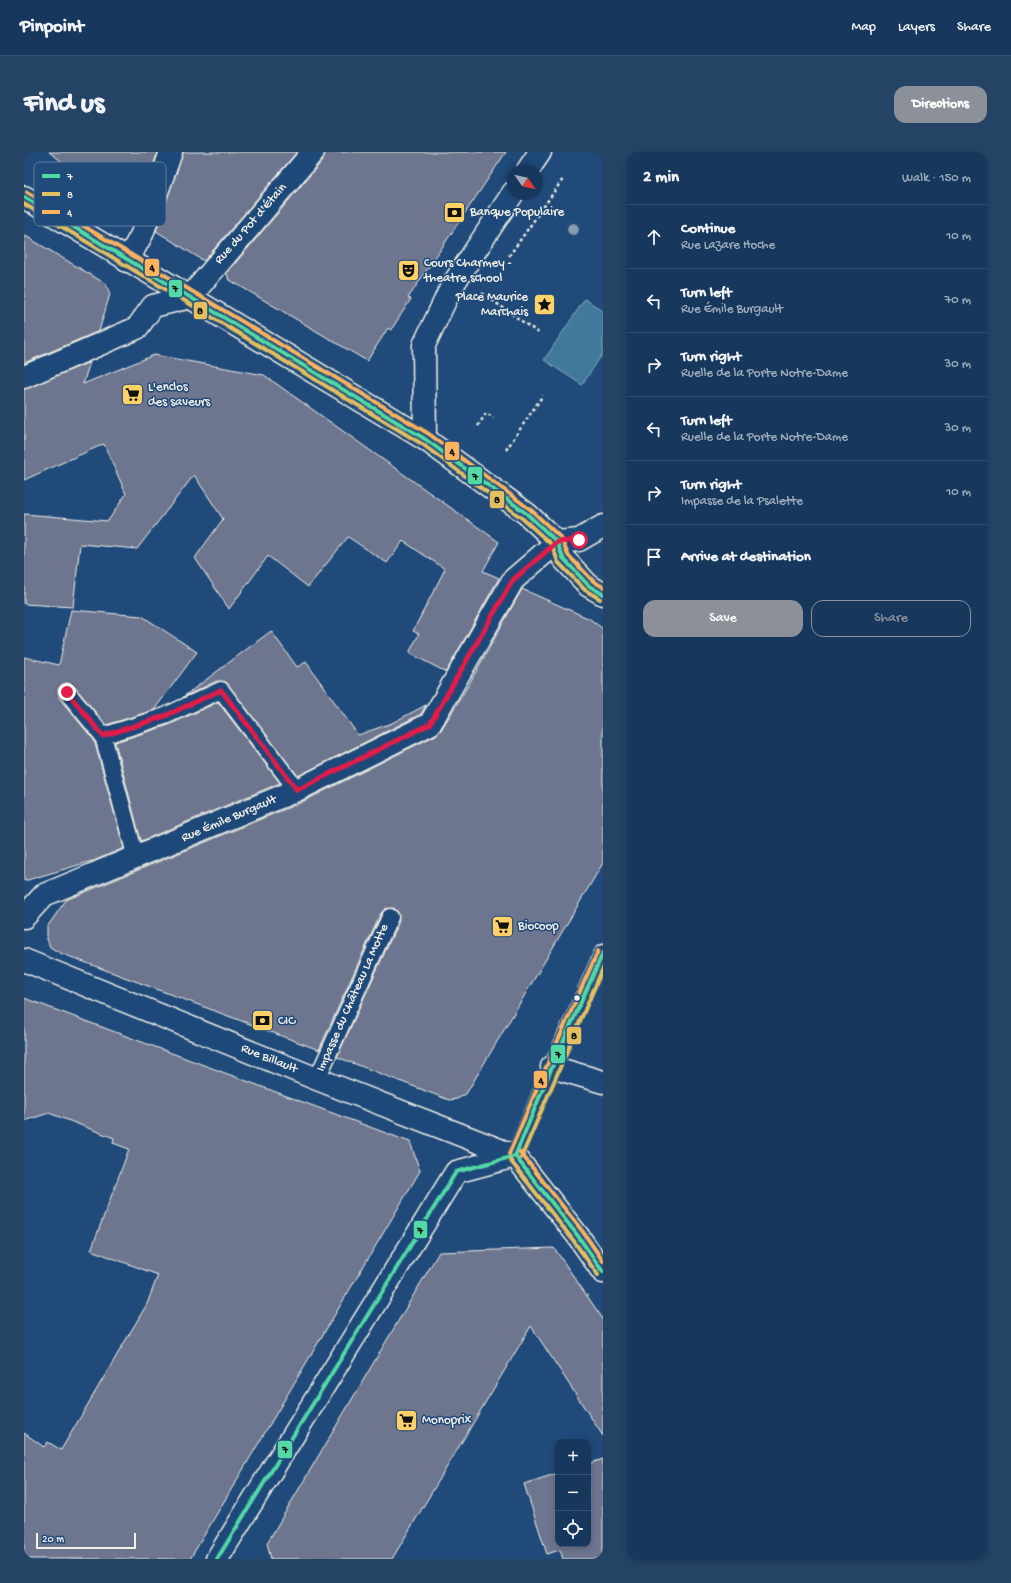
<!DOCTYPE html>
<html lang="en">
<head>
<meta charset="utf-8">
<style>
	:root { --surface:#17385c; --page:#244365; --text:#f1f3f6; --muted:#9eacbb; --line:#365272; --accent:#8c9099 }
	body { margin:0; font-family:"Gochi Hand",sans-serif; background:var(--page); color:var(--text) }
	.controls { position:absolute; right:12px; bottom:12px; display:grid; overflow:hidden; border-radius:8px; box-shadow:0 2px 6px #0003 }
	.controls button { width:36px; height:36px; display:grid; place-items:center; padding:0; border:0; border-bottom:1px solid var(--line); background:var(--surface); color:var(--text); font:20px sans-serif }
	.compass { position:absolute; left:483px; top:12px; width:36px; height:36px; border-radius:50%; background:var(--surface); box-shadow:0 2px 6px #0003; rotate:124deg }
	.scale { position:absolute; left:12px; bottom:10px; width:100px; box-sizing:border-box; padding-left:4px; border:2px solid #f4f1e8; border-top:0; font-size:11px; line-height:14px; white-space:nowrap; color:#f4f1e8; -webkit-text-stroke:3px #1f4a7a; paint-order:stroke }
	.stop { position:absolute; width:12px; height:12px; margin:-9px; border:3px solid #e11d48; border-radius:50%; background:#fff }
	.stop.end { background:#e11d48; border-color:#fff; box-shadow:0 1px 4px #0008 }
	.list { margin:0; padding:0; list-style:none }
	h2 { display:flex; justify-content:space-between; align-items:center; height:52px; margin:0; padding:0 16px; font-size:17px }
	h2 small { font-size:13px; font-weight:400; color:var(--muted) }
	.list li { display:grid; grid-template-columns:26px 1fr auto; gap:12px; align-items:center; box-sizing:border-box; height:64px; padding:0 16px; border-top:1px solid var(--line) }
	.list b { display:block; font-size:15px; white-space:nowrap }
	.list p { margin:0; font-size:13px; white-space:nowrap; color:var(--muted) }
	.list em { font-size:13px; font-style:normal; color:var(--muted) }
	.actions { display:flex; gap:8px; padding:12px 16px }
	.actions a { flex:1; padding:9px 0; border:1px solid var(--accent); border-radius:12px; text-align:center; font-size:14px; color:var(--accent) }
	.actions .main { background:var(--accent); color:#fff }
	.icon { flex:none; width:22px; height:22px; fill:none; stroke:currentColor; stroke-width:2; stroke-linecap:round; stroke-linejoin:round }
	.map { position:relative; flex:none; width:579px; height:1407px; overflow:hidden; border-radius:12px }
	header { display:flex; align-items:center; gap:24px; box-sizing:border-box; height:56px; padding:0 20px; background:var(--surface); border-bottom:1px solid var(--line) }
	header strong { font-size:19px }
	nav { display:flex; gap:22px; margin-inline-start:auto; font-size:14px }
	.intro { display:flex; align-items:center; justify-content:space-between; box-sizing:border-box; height:96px; padding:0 24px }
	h1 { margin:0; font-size:28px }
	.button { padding:10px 18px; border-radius:12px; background:var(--accent); color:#fff; font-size:14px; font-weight:700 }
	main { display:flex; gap:24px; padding:0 24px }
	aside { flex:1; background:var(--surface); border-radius:12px; box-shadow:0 2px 6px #0003 }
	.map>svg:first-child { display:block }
	.water { fill:#41799b; stroke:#89a9ba }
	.building { fill:#6d768e; stroke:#f4f1e8 }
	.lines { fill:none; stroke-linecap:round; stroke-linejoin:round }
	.lane-casing { stroke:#f4f1e8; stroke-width:19 }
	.street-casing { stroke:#f4f1e8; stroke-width:25 }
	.secondary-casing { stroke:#f4f1e8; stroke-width:25 }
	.path { stroke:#f4f1e8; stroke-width:2.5; stroke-dasharray:3 3; stroke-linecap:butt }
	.lane { stroke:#1f4a7a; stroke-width:16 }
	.street { stroke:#1f4a7a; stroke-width:22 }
	.secondary { stroke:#1f4a7a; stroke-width:22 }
	.bus-1-casing { stroke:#1f4a7a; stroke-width:7 }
	.bus-2-casing { stroke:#1f4a7a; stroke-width:7 }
	.bus-3-casing { stroke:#1f4a7a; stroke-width:7 }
	.bus-1 { stroke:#53d9a6; stroke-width:4 }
	.bus-2 { stroke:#e4bf62; stroke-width:4 }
	.bus-3 { stroke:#fbb360; stroke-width:4 }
	.tree { fill:#869caf }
	.route { stroke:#e11d48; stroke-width:5 }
	.bus-dot { fill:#f4f1e8; stroke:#1f4a7a; stroke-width:1.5 }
	.labels { text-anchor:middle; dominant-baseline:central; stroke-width:3; stroke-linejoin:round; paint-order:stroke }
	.poi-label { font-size:13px; fill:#f4f1e8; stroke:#1f4a7a; text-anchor:start }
	.street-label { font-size:13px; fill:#f4f1e8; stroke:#1f4a7a }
	.key { fill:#1f4a7a; stroke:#5f7c9b; stroke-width:1 }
	.key-label { font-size:11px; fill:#f4f1e8 }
	.line-badge { stroke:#1f4a7a; stroke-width:1.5 }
	.pale-badge-label { font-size:11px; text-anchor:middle; font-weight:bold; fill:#111 }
</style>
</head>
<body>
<header>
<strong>Pinpoint</strong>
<nav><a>Map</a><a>Layers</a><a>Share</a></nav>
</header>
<div class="intro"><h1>Find us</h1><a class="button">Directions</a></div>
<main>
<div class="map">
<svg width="579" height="1407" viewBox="0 0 579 1407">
	<rect width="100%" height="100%" fill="#1f4a7a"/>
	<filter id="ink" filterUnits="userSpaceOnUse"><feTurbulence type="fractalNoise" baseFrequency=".025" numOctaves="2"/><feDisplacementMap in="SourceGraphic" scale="8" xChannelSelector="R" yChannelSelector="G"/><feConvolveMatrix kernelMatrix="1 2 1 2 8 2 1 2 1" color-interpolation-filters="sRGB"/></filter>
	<g filter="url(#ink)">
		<path class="water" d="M561,147l18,12v42l-21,32 -38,-25z"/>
		<path class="building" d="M25,0h109l-23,63z
			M159,0h114l-93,109 -48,-30z
			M301,0h181l-98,146 3,1 -20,31 -3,-2 -21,33 -139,-82v-4l-2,-1 97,-114z
			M0,83l82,49 4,10 -11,37 -75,32z
			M130,203l110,20 235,167 -16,29 16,7 -53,94 -37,-19 10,-19 -6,-3 32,-62 -42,-28 -16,22 -39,-26 -40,50 -40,-31 -39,53 -34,-51 28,-39 -29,-44 -57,74 -57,-5 -7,63 -49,-3v-90l84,7 18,-27 -22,-50 -80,36v-91l66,-27 -7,22z
			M498,437l68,30 13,10v234l-137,231 -9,5 -8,1 -112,-43 62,-136 -1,-9 -4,-4 -9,1 -4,4 -62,137 -259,-97 -10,-6 -3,-8v-12l19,-27 236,-98 134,-67 5,-5 28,-46z
			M47,458l71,6 55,36 -43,58 -48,15 -32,-39 -8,-3 -5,2 -3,4 1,9 35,42 30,108 -33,14 1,-1 -68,20v-224l35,8z
			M247,479l26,36 9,-5 52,73 34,-12 34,-18 -5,9 -123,62 -72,-94 -9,-1 -34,16z
			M194,550l62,81 -139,58 -26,-99 54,-17z
			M0,846l386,144 10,29 -230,388h-166v-126l20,14 4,-5 13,8 86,-146 11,-29 -67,-25 38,-101 -16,-6 1,-5 -65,-25 -25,8z
			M530,1096l49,71v117l-72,-110 -139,233h-121l-4,-16 172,-291z
			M579,1307v100h-40l-3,-9 -13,4 -23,-70 34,-11v71h30v-80z"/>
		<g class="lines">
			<defs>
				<path id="lane" d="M43,540l36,44 33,122
					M79,584l62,-20 56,-26 76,100
					M293,927l73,-162
					M491,1004l37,-89 51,-114"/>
				<path id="street" d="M504,18l12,-18
					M103,109l15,-27 29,-82
					M0,225l113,-49 16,-22 37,-9 123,-145
					M401,287l-1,-94 28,-59 61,-93
					M0,765l20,-22 253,-105 133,-66 83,-144 44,-38 22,-2 24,-14
					M0,808l293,119 198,77
					M528,915l51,15"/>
				<path id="secondary" d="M0,45l401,242 102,75 30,28 6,16 26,28 14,8
					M193,1407l239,-387 59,-16 63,80 25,36"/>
			</defs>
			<use href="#lane" class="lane-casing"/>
			<use href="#street" class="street-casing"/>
			<use href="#secondary" class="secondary-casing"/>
			<path class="path" d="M54,43l7,-11
				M485,104l54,-77
				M458,141l58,41
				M454,274l8,-13 8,5
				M482,298l37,-55"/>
			<use href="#lane" class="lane"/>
			<use href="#street" class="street"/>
			<use href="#secondary" class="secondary"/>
			<defs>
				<path id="bus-1" d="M0,45l401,242 102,75 30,28 6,16 26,28 14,8
					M491,1004l37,-89 51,-114
					M491,1004l63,80 25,36
					M193,1407l239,-387 59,-16"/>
				<path id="bus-2" d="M0,52l398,240 101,75 29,26 6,17 27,28 15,9
					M497,1006l82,-190
					M486,1008l63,80 25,35"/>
				<path id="bus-3" d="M3,40l402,242 102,76 30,28 7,17 25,26 10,6
					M496,1000l63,80 20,29
					M485,1002l38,-89 51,-114"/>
			</defs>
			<use href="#bus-1" class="bus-1-casing"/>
			<use href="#bus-2" class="bus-2-casing"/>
			<use href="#bus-3" class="bus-3-casing"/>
			<use href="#bus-1" class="bus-1"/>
			<use href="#bus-2" class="bus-2"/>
			<use href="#bus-3" class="bus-3"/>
		</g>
		<circle class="tree" cx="549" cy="77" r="6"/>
	</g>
	<g class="lines" filter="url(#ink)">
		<path class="route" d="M43,540l36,44 62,-20 56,-26 76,100 133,-66 83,-144 44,-38 22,-2"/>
	</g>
	<defs>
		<symbol id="bank-square" viewBox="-11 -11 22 22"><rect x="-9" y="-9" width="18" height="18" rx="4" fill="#ffd166" stroke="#1f4a7a"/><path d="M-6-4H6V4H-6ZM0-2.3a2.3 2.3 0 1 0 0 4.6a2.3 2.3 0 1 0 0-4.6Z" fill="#111"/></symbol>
		<symbol id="theatre-square" viewBox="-11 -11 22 22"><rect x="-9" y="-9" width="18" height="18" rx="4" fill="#ffd166" stroke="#1f4a7a"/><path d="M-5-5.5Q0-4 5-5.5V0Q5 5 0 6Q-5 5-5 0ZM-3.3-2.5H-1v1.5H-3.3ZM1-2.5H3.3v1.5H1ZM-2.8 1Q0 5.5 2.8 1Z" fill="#111"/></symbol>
		<symbol id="sight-square" viewBox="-11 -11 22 22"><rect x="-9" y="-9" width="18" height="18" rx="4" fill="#ffd166" stroke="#1f4a7a"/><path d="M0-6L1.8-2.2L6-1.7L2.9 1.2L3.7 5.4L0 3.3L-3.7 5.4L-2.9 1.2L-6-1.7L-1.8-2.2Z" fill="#111"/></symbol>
		<symbol id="supermarket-square" viewBox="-11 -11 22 22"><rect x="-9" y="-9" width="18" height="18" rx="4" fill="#ffd166" stroke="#1f4a7a"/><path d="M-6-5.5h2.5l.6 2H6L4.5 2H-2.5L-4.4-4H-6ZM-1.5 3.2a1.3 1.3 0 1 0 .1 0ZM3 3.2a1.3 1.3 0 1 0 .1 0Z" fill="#111"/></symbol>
	</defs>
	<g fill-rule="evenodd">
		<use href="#bank-square" x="418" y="48" width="25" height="25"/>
		<use href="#theatre-square" x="372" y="106" width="25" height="25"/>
		<use href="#sight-square" x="508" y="140" width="25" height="25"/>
		<use href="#supermarket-square" x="96" y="230" width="25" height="25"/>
		<use href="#supermarket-square" x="466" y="762" width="25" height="25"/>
		<use href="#bank-square" x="226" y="856" width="25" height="25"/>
		<use href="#supermarket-square" x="370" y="1256" width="25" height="25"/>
	</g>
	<circle class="bus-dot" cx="553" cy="846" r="3.5"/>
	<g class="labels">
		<g class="poi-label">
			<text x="446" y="60">Banque Populaire</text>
			<text x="400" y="111">Cours Charmey -<tspan x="400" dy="15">theatre school</tspan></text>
			<text x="504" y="145" text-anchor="end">Place Maurice<tspan x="504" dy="15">Marchais</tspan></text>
			<text x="124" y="235">L'enclos<tspan x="124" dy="15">des saveurs</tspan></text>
			<text x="494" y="774">Biocoop</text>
			<text x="254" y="869">CIC</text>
			<text x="398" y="1268">Monoprix</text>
		</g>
		<g class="street-label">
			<text transform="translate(227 72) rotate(-49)">Rue du Pot d'Étain</text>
			<text transform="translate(205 667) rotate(-23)">Rue Émile Burgault</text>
			<text transform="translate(329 846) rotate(-66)">Impasse du Château La Motte</text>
			<text transform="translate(245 907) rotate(22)">Rue Billault</text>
		</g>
	</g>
	<rect x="10" y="10" width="132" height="64" rx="6" class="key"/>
	<rect x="18" y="22" width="18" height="4" fill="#53d9a6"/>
	<rect x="18" y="40" width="18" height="4" fill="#e4bf62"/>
	<rect x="18" y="58" width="18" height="4" fill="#fbb360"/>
	<g class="key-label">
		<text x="43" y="28">7</text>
		<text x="43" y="46">8</text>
		<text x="43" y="64">4</text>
	</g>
	<g class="line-badge">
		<rect x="120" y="106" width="16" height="19" rx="4" fill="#fbb360"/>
		<rect x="144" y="127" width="15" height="19" rx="4" fill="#53d9a6"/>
		<rect x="169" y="149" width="15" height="19" rx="4" fill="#e4bf62"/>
		<rect x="420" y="289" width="16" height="20" rx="4" fill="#fbb360"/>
		<rect x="443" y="314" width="16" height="19" rx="4" fill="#53d9a6"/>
		<rect x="465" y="338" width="16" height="19" rx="4" fill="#e4bf62"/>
		<rect x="542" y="874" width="16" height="19" rx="4" fill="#e4bf62"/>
		<rect x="526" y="892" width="16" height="20" rx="4" fill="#53d9a6"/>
		<rect x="509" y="918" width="15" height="19" rx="4" fill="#fbb360"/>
		<rect x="389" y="1068" width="15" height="19" rx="4" fill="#53d9a6"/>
		<rect x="253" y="1288" width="16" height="19" rx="4" fill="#53d9a6"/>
	</g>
	<g class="pale-badge-label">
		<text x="128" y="119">4</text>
		<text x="151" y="140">7</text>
		<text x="176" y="162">8</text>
		<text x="428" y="303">4</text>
		<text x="451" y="328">7</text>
		<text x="473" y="351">8</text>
		<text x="550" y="887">8</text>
		<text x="534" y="906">7</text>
		<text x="517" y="932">4</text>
		<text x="396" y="1082">7</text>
		<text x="261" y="1301">7</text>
	</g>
</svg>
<div class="controls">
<button>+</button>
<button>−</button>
<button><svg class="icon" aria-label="locate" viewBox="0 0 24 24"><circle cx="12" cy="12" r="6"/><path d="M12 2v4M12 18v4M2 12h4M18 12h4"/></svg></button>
</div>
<svg class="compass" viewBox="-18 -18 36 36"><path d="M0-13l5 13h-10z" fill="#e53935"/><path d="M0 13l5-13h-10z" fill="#9eacbb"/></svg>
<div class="scale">20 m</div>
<div class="stop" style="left:555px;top:388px"></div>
<div class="stop end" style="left:43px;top:540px"></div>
</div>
<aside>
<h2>2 min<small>Walk · 150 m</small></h2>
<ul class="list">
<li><svg class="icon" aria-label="ahead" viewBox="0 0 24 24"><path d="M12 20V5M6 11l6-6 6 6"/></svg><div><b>Continue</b><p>Rue Lazare Hoche</p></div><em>10 m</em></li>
<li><svg class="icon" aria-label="left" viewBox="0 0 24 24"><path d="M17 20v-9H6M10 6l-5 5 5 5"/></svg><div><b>Turn left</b><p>Rue Émile Burgault</p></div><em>70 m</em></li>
<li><svg class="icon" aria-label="right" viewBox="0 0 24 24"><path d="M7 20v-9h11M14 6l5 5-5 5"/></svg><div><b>Turn right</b><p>Ruelle de la Porte Notre-Dame</p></div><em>30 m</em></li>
<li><svg class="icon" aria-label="left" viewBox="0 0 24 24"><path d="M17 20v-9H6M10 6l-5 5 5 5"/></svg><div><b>Turn left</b><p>Ruelle de la Porte Notre-Dame</p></div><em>30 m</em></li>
<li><svg class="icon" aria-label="right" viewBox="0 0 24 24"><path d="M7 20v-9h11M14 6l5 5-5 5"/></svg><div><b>Turn right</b><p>Impasse de la Psalette</p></div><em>10 m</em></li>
<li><svg class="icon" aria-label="arrive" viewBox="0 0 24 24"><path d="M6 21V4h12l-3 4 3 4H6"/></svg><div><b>Arrive at destination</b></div></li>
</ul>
<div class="actions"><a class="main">Save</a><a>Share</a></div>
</aside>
</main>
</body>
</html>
